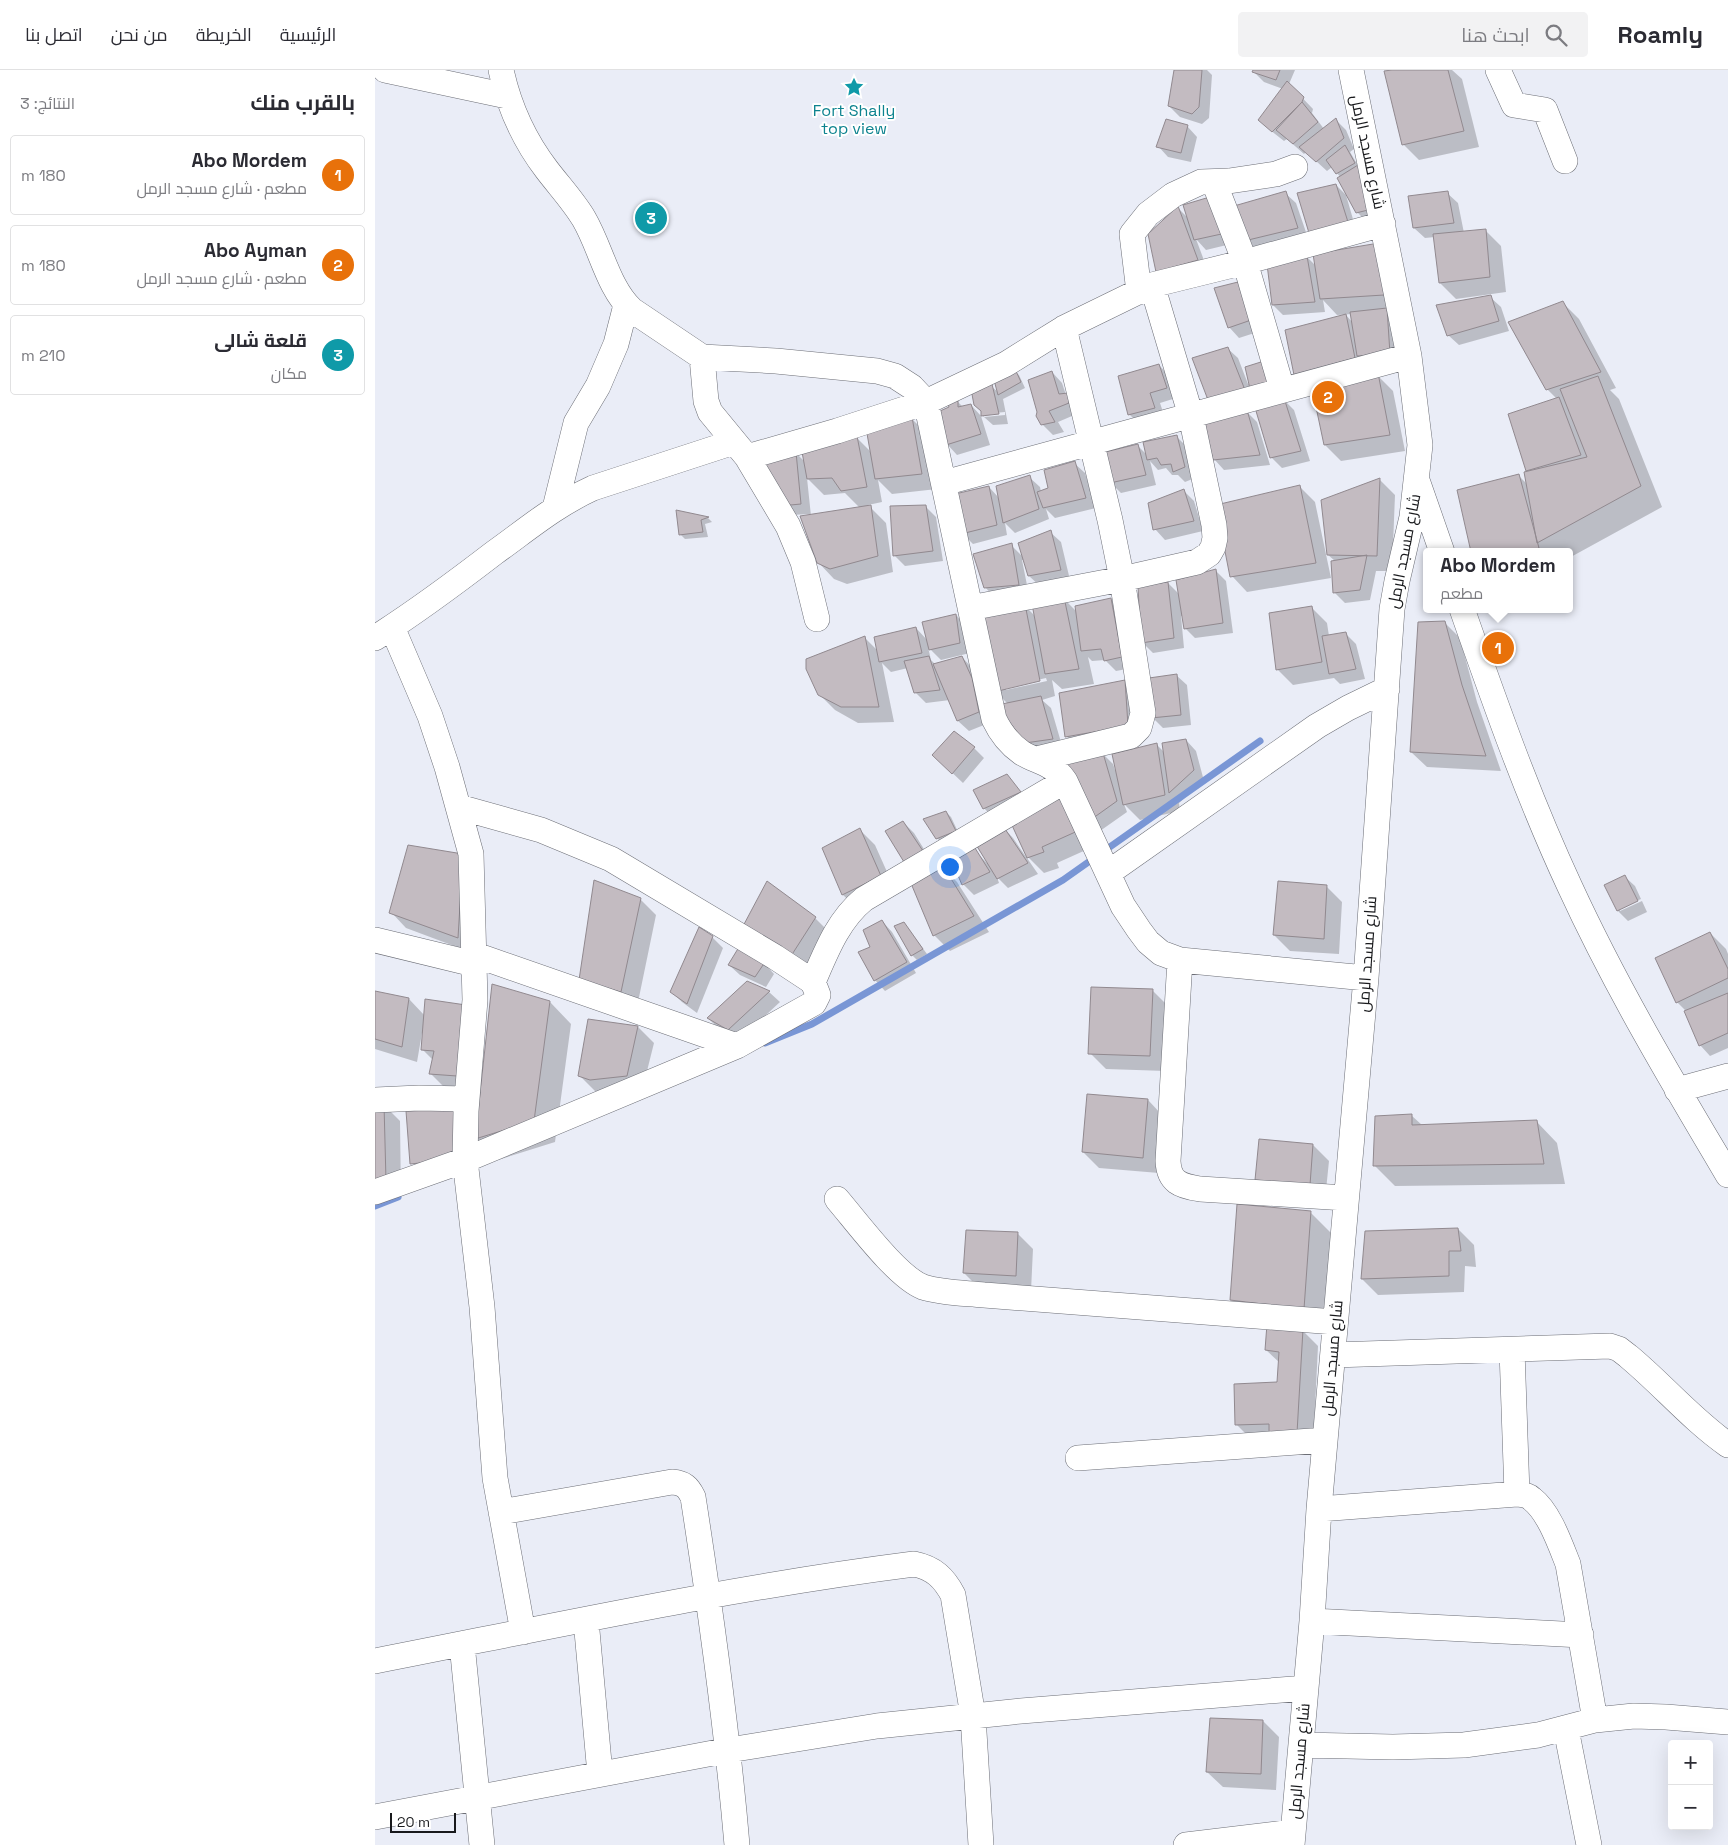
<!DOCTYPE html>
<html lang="ar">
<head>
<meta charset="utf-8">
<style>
	:root { --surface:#fff; --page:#f2f2f3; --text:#2b2b33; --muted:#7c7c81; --line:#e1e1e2; --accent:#5b902a }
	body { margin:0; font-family:"Space Grotesk",Cairo,sans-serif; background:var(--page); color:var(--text); direction:rtl }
	.controls { position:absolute; right:15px; bottom:15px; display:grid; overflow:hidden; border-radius:5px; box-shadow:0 5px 20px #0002 }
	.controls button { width:45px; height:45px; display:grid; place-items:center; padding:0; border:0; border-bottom:1px solid var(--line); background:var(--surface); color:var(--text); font:25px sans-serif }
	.scale { position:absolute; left:15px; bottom:12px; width:66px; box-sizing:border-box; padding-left:5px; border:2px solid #18191c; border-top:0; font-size:14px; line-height:18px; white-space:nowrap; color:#18191c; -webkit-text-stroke:4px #fff; paint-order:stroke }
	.you { position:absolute; left:574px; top:796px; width:18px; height:18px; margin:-12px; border:4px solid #fff; border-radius:50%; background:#1a73e8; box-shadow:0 0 0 8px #1a73e833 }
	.badge { display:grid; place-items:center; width:32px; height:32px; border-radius:50%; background:var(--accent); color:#fff; font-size:16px; font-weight:700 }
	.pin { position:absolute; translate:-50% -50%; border:2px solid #fff; box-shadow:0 1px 5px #0006 }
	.popup { position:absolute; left:1048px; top:478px; width:150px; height:65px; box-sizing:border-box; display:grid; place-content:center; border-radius:5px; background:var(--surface); filter:drop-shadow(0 1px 4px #0005); font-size:16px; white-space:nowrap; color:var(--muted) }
	.popup b { font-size:19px; color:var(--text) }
	.popup::after { content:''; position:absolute; left:50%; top:100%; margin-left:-10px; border:10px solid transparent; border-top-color:var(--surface) }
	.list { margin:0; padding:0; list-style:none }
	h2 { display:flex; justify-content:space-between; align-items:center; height:65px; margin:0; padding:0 20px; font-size:21px }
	h2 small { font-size:16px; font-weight:400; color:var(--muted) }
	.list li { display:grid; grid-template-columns:32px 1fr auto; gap:15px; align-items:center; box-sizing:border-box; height:80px; margin:0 10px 10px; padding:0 10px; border:1px solid var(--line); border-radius:5px }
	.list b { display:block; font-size:19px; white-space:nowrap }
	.list p { margin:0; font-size:16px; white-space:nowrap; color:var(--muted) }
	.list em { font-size:16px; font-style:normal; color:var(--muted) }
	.icon { flex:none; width:28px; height:28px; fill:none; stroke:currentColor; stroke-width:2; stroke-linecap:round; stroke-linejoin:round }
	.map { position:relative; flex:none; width:1353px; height:1775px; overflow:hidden; direction:ltr }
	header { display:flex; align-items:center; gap:30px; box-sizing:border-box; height:70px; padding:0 25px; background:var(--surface); border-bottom:1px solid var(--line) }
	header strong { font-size:24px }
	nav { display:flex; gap:28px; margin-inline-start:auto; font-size:18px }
	.search { width:350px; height:45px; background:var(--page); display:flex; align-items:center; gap:12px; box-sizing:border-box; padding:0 18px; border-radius:5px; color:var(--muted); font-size:19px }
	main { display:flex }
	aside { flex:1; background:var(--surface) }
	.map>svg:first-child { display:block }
	.shadow { fill:#0003; fill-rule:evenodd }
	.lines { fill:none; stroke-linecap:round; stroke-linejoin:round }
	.stream { stroke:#7996d5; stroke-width:7 }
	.building { fill:#c3bbc1; stroke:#91898f }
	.minor-casing { stroke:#6c6e76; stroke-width:26 }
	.minor { stroke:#fff; stroke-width:25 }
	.labels { text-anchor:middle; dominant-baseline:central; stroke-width:4; stroke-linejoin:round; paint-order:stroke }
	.culture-label { font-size:16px; fill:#0d838f; stroke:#fff }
	.street-label { font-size:16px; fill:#18191c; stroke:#fff }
</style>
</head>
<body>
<header>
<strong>Roamly</strong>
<div class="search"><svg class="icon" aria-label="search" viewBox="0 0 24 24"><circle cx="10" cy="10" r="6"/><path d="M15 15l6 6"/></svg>ابحث هنا</div>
<nav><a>الرئيسية</a><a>الخريطة</a><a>من نحن</a><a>اتصل بنا</a></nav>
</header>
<main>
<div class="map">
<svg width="1353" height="1775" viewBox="0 0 1353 1775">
	<rect width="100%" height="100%" fill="#eaedf7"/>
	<path class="shadow" d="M800,0h32l5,5 -3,43 -7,6 -22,-7 -11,-11z
		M880,0h40l-6,14 24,25 -1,4 12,16 12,-9 10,10 8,19 -4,3 10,17 8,8v46l-11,-11 -16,-34 -9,-11 -5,4 -21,-19 -2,2 -17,-15 -3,2 -14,-11 13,-41 -19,-7 -10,-10z
		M1018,0h59l10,9 17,68 -60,13 -16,-16z
		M812,56l10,11 -6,25 -23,-5 -10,-11z
		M961,115l10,10 11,38 -58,-39z
		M910,123l11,10 12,35 -52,12 -11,-10z
		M1072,123l11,10 6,30 22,-2 15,15 5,46 -50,7 -16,-16 -5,-46 -10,1 -11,-10z
		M810,136l50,37 -29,7 -10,-11 12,32 -41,10 11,-73 11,11z
		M1004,175l21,119 -23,11 16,16 12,60 -64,10 -16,-16 -12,-56 33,-74 7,8 -1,-9 -15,1 -14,-15 2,12 -42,3 -10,-10 34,-48 9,9z
		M841,219l51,40 -28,9 -10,-11z
		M1115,227l11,10 8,24 -50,14 -11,-10z
		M1188,233l16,16 37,69 -6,2 9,9 43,108 -93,51v-6h-97l47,-76 8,8 2,-12 -2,-2 30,-71 -10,-10z
		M852,278l11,10 10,26 26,-2 -55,28z
		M784,295l10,11 7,22 -16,5 5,15 -25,7 -11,-11z
		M639,301l5,4 6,13 -22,11 5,25 -15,1 -9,-8 21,-2v-3l-21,2v3l-2,-2 9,-29 7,6z
		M677,302l10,11 4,12 13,18 -21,9 6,10 -11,3 -11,-11z
		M909,330l10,10 16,51 -28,7 -11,-11z
		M583,332l5,5 8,-2 10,11 9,29 -33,10 -10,-11 3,-36z
		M872,342l10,10 13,43 -46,5 -10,-11z
		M536,348l16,16 10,55 -45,5 -14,-14 4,22 -14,3 18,18 7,49 -46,12 -13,-5 -16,-17 -9,-48 -18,1 -10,-10 15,-52 10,10 51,-25 15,15zM432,408l17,17 21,-2 15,15 -49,8z
		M801,366l11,11 8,31 -10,4 -7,-7h-6l-6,-7 -8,2 -8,-9 6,24 -35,8 -10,-10 27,-37 9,9z
		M699,393l11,10 11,35 -41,10 -9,-9 3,10 -34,14 -10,-10 2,12 -34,9 -10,-10 26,-47 10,11 30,-21 11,10 1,5 8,-3z
		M1005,410l15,15 -3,76h-16l-6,29 -25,3 -11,-11 1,-31 -8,-7z
		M924,416l16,16 16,76 -84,14 -15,-16z
		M808,420l11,11 9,30 -38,9 -10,-11z
		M550,436l11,11 7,44 -38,5 -11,-11z
		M302,442l31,6 4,4 -7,2 3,13 -23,2 -5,-5z
		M675,462l11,10 9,38 -30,6 -11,-10 -5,-16h-2l7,35 -34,3 -10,-11 26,-42 12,12z
		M840,500l11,11 7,52 -38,5 -10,-10 -2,-12h-2l3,32 -31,5 -10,-10 25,-60 12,12z
		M689,529l13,13 34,-13 10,11 11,58 -16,3 -11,-11 -13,1 -4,-4 6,27 -32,5 -10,-9 3,16 -13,4 9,8 12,41 -27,4 -30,-21 2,-28 -13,-13 30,-85 10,10zM671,608l1,3 -41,9v-3z
		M936,537l16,16 2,13 16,-3 11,11 9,35 -25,5 -6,-6 -41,7 -16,-16z
		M581,545l10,10 4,28 -29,7 -13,-13 3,13 5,5 26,-8 10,11 17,55 -20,8 -11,-10 -8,-21 -24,3 -11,-11 -7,-24 -17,4 -9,-9 12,59 -36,1 -23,-13 -16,-16 46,-56 14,14 37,-24 12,13z
		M1069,552l16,16 17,64 24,69 -74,-4 -16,-15z
		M801,605l11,10 4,40 -28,3 -11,-11z
		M749,612l16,15 3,44 -61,11 -16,-16z
		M811,670l10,11 8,30 -25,22 1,8 -40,9 -16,-16 3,8 -27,19 -10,-11 13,-66 10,10 2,6 42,-25 8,8z
		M599,678l10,10 -21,25 -19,-18z
		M631,705l24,28 -36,16 -10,-11z
		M686,727l36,48 -40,18 2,5 -15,5 -16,-16 -1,1 11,16 -30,14 -11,-11 2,6 -25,12 -11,-11 -10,-23 21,-11 13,13 16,-36 10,11 13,19 2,-1z
		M571,742l5,5 9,19 -18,7 -5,-5z
		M528,752l11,11 18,29 -17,9z
		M484,759l16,16 21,47 -37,18 -16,-15 -19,-46z
		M88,785l10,98 -67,-25 -15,-16z
		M566,796l16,16 32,50 -39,19 -16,-16z
		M1249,806l11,10 6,13 -21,9v3l22,-10 5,11 -19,9 -10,-10 -12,-26z
		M952,817l15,15 -3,52 -49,-3 -16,-16z
		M265,829l16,16 -19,92 -40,-12z
		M440,848l16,16 -24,37 -47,-27z
		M507,851l10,11 24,41 -31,18 -10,-11 -4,-32z
		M529,853l23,31 -10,6 -5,-5z
		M1335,863l16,16 2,5v94l-18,8 -10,-11 -13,-33 -10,-10z
		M337,867l11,11 -26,65 -15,-11 -10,-10z
		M389,893l10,11 -8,13 -26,-12 -11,-10z
		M372,913l22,9 11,10 -41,38 -20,-11 -11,-11z
		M777,920l16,16 -2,65 -60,-2 -16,-16z
		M0,922l34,7 16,17 48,75 -27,-2 -16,-16 3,-13 -10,-10 1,-17h-2l-5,29 -42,-13z
		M175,932l21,22 -16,118 -57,18 -21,-21z
		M214,950l49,7 16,16 -12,48 -35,4 -12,-4 -16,-16z
		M773,1030l15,16 -4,57 -60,-5 -16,-16z
		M9,1035l16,16 1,76 -26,2z
		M1037,1046l10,9 114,-4 21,22 8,41 -170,2 -21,-21z
		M938,1075l16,16 -4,39 -53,-4z
		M935,1142l21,21 -7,96 -72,-8 -21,-21z
		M1083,1159l16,16 2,22 -11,-1 -1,26 -86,3 -16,-16z
		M642,1163l16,16 -2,42 -51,-2 -16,-16z
		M927,1260l16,16 -5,103 -61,-9 -16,-16 42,-41 2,-20 -14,-13z
		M888,1651l16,16 -3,53 -53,-3 -16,-15z"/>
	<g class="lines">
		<path class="stream" d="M390,973l47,-19 251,-144 197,-139
			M0,1136l23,-9"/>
	</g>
	<path class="building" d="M799,0h28l-3,37 -7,7 -24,-8z
		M878,0h27l-4,10 -24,-8z
		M1017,0h56l16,61 -62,14 -18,-74z
		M912,11l17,16 -2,5 -30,30 -14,-12z
		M927,32l16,20 -25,22 -17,-14z
		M961,48l8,20 -28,24 -17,-15z
		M791,49l22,6 -7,28 -25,-6z
		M970,75l10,18 -19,11 -10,-14z
		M983,95l10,45 -12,3 -19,-35z
		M961,114l12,38 -39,11 -12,-40z
		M911,121l12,37 -54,13 -10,-35z
		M1073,121l6,32 -41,5 -5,-32z
		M838,126l13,37 -32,7 -11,-35z
		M803,136l20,54 -42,12 -8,-38z
		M1111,159l4,48 -51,6 -6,-49z
		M1004,173l5,52 -64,4 -7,-45z
		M932,186l8,46 -43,3 -5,-41z
		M871,210l11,38 -29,10 -14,-40z
		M1116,225l8,26 -52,15 -11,-31z
		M1188,231l38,71 -55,18 -38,-68z
		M1012,238l3,46 -33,2 -7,-44z
		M971,244l9,44 -61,17 -9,-45z
		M853,277l17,43 -37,10 -16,-42z
		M889,291l9,23 -23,5 -5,-22z
		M784,294l8,24 -17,5 5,15 -27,7 -10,-39z
		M640,299l6,13 -23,13 -4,-15z
		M677,301l7,23 9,-1 1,10 -20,8 6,11 -14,3 -5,-9 1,-4 -9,-32z
		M1003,303l12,62 -66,10 -12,-57z
		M1223,306l43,110 -104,57 -13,-71 63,-15 -27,-68z
		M617,314l7,30 -18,2v-5l-7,-6 -3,-16z
		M1184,327l22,58 -55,16 -18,-57z
		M909,328l17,53 -31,7 -14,-47z
		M583,331v6l13,-3 10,30 -35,11 -6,-34 9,-4 -2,-5z
		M872,340l13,45 -47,5 -10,-38z
		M537,347l10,57 -47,5 -9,-51z
		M802,365l8,32 -12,5 -2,-8 -10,1 -4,-7 -10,2 -4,-18z
		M482,366l10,51 -26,4 -9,-13 -25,1 -5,-27z
		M763,374l8,31 -36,8 -9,-30z
		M421,382l5,52 -21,2 -18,-45z
		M700,391l11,37 -43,10 -6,-16 11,-4 -4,-18z
		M1144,404l20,74 -12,4h-56l-14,-62z
		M655,405l9,34 -36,14 -7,-37z
		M1005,408l-3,78 -50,-1 -6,-55z
		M925,415l16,78 -86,14 -14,-72z
		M614,416l8,39 -36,9 -6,-40z
		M809,419l10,32 -41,9 -5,-27z
		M496,435l7,51 -48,13 -13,-6 -17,-47z
		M551,435l7,46 -40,5 -3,-50z
		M301,440l33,7 -8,3 2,12 -24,3z
		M676,460l10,40 -33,6 -10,-33z
		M637,473l7,42 -35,3 -11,-34z
		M992,485l-7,35 -27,3 -2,-32z
		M841,499l7,54 -39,6 -8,-49z
		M793,512l6,56 -33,5 -3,-57z
		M689,527l15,72 -34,5 -13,-70z
		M736,528l11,59 -18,4 -3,-12 -20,2 -6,-45z
		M650,534l15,77 -46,11 -12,-80z
		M937,536l10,56 -46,8 -7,-57z
		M581,544l4,29 -31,7 -7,-28z
		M1070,551l17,64 24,71 -76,-4 8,-130z
		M541,557l6,26 -43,9 -5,-25z
		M971,562l10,37 -27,5 -7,-38z
		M490,566l14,71h-38l-23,-12 -12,-26v-10z
		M554,586l11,34 -26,3 -10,-32z
		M587,586l10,22 7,34 -22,9 -24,-57z
		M802,604l4,41 -30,3 -2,-40z
		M750,610l3,46 -63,11 -6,-44z
		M666,626l12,43 -28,4 -28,-38z
		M579,661l21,16 -23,27 -20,-19z
		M811,669l8,31 -25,23 -7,-50z
		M782,673l8,52 -42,10 -11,-51z
		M728,683l14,48 -28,20 -27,-62z
		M632,704l14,18 -38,17 -10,-19z
		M686,725l21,34 -40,18 2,5 -17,6 -17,-37z
		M571,741l10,20 -20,8 -13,-20z
		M528,751l20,30 -19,11 -19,-31z
		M628,756l25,37 -31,16 -22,-36z
		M485,758l21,48 -39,19 -20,-47z
		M33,775l55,9 -5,84 -69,-25z
		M600,778l15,24 -28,13 -10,-24z
		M567,794l32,52 -41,20 -23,-55z
		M1250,805l13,26 -21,10 -13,-26z
		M219,810l47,18 -20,94 -42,-12z
		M392,811l49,36 -25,39 -49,-28z
		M903,811l49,4 -3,54 -51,-4z
		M507,850l25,42 -33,19 -16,-29 12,-5 -7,-17z
		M529,852l19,27 -12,7 -17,-30z
		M324,857l14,9 -26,68 -17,-12z
		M1335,862l18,37v9l-52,25 -21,-45z
		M364,877l26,15 -10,15 -27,-12z
		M372,911l23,10 -42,39 -21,-12z
		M117,914l58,17 -16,120 -59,18z
		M716,917l62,2 -3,67 -62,-2z
		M0,921l34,7 -7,49 -27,-8z
		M1353,923v40l-29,13 -15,-35z
		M50,929l41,6 -9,71 -28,-2 5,-23 -13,-1z
		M213,949l50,7 -11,50 -37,4 -12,-4z
		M712,1024l61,5 -5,59 -61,-6z
		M9,1034l2,77 -11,1v-77z
		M81,1039l3,50 -49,5 -4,-53z
		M1037,1044v11l125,-5 7,44 -171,2 2,-50z
		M884,1069l54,5 -3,41 -55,-5z
		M862,1134l74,7 -7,98 -74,-9z
		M1083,1158l3,23h-12v25l-88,3 4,-48z
		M591,1160l52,2 -2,44 -53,-3z
		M892,1254l36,5 -6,104 -28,1v-10l-34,1 -1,-41 43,-2 2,-30 -14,-2z
		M835,1648l53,2 -2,54 -55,-2z"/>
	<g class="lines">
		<defs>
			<path id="minor" d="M10,0l122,26
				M126,0c8,37 23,70 46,100 13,17 27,32 37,49 17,29 24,69 48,91l70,47 74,4 101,10 18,5 17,11 14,15 68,317c7,15 15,25 28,34 17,10 30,9 43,28l58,125 16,24 9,12 13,11 19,7 186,18
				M1123,0l16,35 31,5 20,51
				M839,112l31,80 37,127
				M764,222l-7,-58 16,-20 25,-19 28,-13 28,-1 47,-7 19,-7
				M327,287l4,44 4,11 37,45 41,69 15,36 14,57
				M372,387l90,-26 89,-29 80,-38 58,-36 88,-43 93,-23 138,-38
				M569,413c155,-42 310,-86 465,-127
				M1043,413l24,69
				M180,438l21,-85 22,-37 18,-42 10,-39
				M595,538l152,-29 75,-17 12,-8 4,-7 2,-9 -1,-13 -23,-109 -39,-131
				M1087,539c33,94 66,188 108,278 46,100 102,194 158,288
				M17,557l38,89 17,51 24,87 4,146 -9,111 -1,49 17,147 13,171 28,154
				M0,568c41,-26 80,-55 119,-85 35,-25 60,-47 99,-65l141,-46
				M662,689l94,-23 8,-8 4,-15 -21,-134 -12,-59 -46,-192
				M733,803l209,-147 31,-18 39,-19
				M0,870l99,24
				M98,884l264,92
				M805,890l-12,201c1,21 12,25 32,28l146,9
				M438,912c13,-30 25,-62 51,-83l201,-118
				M1302,1020l51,-14
				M0,1030l44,-2 48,1
				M0,1122l90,-32 272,-114 77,-43 4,-8 -5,-13 -38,-25 -164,-98 -70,-29 -82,-23
				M462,1129c19,22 60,78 86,88 19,6 41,6 61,8l351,27
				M1137,1280l5,144
				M958,1285l277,-9 9,3 9,7c35,29 63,63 100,89
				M703,1388l247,-18
				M944,1439l198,-15c6,1 11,1 15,5 17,13 28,45 36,65l27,156
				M126,1442l171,-30c12,1 16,5 21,15 18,116 34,231 44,348
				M211,1550l14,154
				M937,1551l269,14
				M87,1574l20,201
				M0,1591c179,-35 358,-74 539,-97 20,4 30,14 39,31l20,121 8,129
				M1191,1659l23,116
				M926,1675l92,2 71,-2 74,-10 57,-15 39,-4 32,1 62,5
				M0,1747l354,-67 148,-24 144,-15 285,-23
				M811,1775l107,-13
				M917,1775l20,-224 7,-112 47,-531 26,-369 5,-28 15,-64 8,-72 -11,-89 -58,-286"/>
		</defs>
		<use href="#minor" class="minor-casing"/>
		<use href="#minor" class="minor"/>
	</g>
	<defs>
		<symbol id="sight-bare" viewBox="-9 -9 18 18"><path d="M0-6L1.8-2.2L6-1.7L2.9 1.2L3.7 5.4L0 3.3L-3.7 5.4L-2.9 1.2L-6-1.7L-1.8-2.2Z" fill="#0f9aa8" stroke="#fff" stroke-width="2.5" paint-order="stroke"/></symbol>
	</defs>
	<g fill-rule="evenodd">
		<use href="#sight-bare" x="465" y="3" width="28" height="28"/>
	</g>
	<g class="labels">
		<g class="culture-label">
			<text x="479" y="40">Fort Shally<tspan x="479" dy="18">top view</tspan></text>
		</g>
		<g class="street-label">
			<text transform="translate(993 82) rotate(78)">شارع مسجد الرمل</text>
			<text transform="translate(1029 481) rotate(-79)">شارع مسجد الرمل</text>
			<text transform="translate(992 884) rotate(-86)">شارع مسجد الرمل</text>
			<text transform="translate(957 1288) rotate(-85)">شارع مسجد الرمل</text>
			<text transform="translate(924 1691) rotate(-85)">شارع مسجد الرمل</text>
		</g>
	</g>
</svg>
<div class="controls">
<button>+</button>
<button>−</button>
</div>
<div class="scale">20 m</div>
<div class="you"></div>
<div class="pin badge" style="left:1123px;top:578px;background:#e8710a">1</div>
<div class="popup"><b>Abo Mordem</b>مطعم</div>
<div class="pin badge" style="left:953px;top:327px;background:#e8710a">2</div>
<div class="pin badge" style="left:276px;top:148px;background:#0f9aa8">3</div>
</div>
<aside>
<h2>بالقرب منك<small>النتائج: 3</small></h2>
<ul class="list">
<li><span class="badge" style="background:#e8710a">1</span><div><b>Abo Mordem</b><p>مطعم · شارع مسجد الرمل</p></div><em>180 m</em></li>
<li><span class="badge" style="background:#e8710a">2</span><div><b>Abo Ayman</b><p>مطعم · شارع مسجد الرمل</p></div><em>180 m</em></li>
<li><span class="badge" style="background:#0f9aa8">3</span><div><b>قلعة شالى</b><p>مكان</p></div><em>210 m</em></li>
</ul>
</aside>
</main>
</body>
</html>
